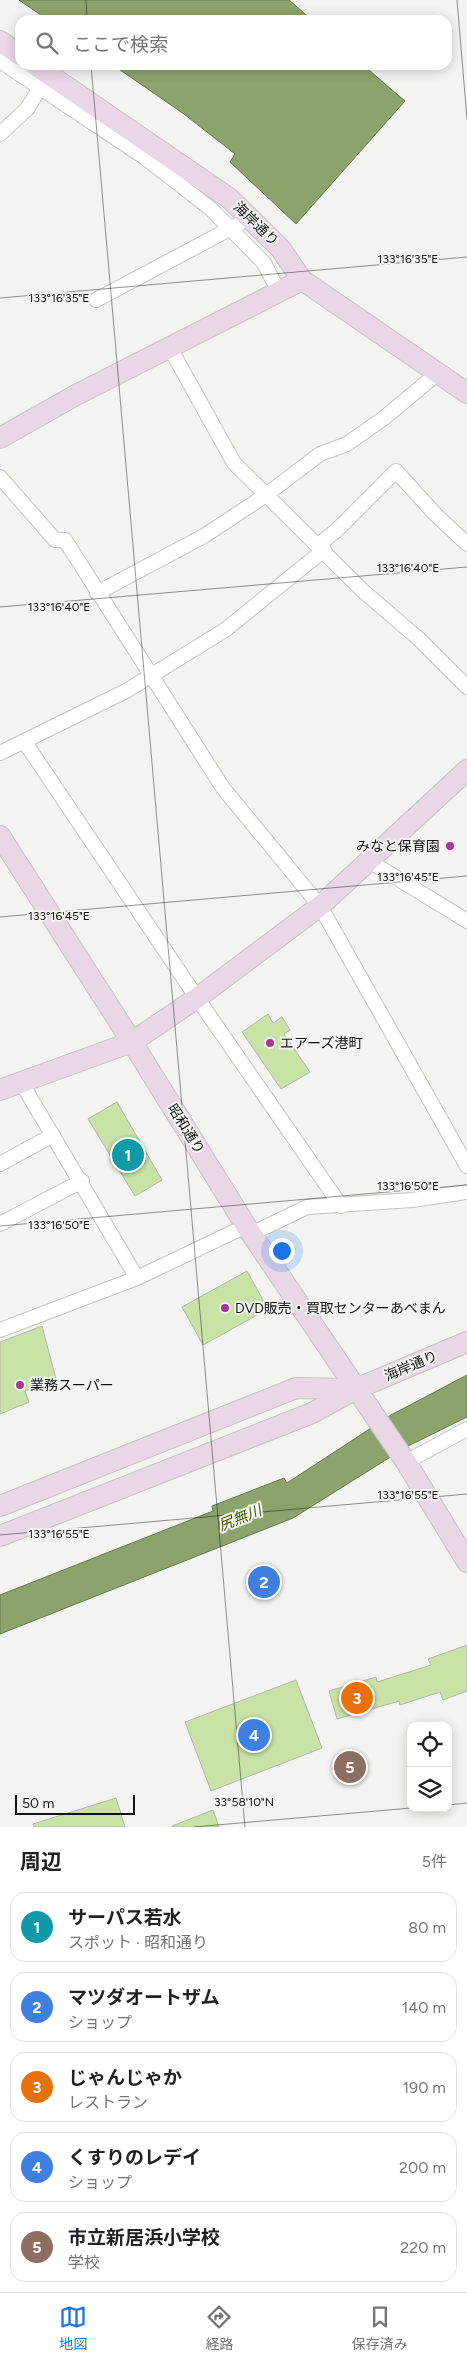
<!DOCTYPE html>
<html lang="ja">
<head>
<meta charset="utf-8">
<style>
	:root { --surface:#fff; --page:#f6f6f6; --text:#202124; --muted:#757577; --line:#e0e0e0; --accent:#1a73e8 }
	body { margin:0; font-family:Figtree,"Noto Sans JP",sans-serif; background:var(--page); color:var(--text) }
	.controls { position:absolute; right:15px; bottom:15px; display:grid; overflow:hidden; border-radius:10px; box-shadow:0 2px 12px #0003 }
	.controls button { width:45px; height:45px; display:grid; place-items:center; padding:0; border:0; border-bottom:1px solid var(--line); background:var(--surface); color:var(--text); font:25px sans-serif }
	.scale { position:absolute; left:15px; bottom:12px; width:120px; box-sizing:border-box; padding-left:5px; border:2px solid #111211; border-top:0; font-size:14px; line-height:18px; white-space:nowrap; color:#111211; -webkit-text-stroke:4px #f3f4f1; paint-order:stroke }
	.you { position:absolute; left:281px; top:1250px; width:18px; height:18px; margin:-12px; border:4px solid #fff; border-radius:50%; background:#1a73e8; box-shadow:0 0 0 8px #1a73e833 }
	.badge { display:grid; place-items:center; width:32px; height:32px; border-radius:50%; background:var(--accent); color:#fff; font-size:16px; font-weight:700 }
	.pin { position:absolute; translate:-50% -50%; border:2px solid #fff; box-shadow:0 1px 5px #0006 }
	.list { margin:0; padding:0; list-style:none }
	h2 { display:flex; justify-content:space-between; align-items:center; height:65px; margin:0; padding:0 20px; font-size:21px }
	h2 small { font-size:16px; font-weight:400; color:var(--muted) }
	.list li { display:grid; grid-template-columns:32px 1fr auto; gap:15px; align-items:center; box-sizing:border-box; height:70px; margin:0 10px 10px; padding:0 10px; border:1px solid var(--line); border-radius:15px }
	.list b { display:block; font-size:19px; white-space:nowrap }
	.list p { margin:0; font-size:16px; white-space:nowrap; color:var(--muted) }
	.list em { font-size:16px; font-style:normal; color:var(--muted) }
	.icon { flex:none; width:28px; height:28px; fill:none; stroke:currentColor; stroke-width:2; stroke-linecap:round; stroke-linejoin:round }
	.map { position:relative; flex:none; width:467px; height:1827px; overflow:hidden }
	.search { position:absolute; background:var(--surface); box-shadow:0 2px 12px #0003; left:15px; right:15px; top:15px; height:55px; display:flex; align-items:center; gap:12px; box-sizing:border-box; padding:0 18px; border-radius:15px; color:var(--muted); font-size:19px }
	.sheet { height:465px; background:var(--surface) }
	nav { display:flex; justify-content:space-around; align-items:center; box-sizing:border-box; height:70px; border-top:1px solid var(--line); background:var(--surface); font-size:14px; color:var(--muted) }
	nav a { display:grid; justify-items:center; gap:2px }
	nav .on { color:var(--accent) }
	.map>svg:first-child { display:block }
	.water { fill:#8ca46b; stroke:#677850 }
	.building { fill:#c9e3a7; stroke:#b3b4b1 }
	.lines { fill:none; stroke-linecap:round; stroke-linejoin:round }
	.street-casing { stroke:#c3c4c1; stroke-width:16 }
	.secondary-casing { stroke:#c3c4c1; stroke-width:22 }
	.street { stroke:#fff; stroke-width:14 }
	.secondary { stroke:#ead7e6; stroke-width:20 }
	.ticks { fill:none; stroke:#111211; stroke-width:1; stroke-opacity:0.45 }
	.poi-dot { fill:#a73591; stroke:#f3f4f1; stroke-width:2 }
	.labels { text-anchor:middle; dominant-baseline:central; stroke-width:4; stroke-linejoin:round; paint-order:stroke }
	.street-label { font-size:14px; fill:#111211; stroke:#f3f4f1 }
	.poi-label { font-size:14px; fill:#111211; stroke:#f3f4f1; text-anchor:start }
	.water-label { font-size:15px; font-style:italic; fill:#415e00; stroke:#f3f4f1 }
	.ticks-label { font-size:12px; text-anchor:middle; fill:#111211; stroke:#f3f4f1; stroke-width:4; stroke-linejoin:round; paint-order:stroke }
</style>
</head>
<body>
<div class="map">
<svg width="467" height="1827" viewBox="0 0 467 1827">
	<rect width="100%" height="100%" fill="#f3f4f1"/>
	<path class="water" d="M19,0h270l23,20h-264z
		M113,65h250l42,36 -109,123 -66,-62 5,-8 -51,-40z
		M467,1375v42l-59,29 -115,72 -293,116v-39l213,-84 -1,-5 72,-28 3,5 104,-68z"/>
	<path class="building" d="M268,1014l5,9 9,-6 8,13 -6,4 26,38 -29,17 -39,-57z
		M117,1102l45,78 -27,16 -47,-77z
		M247,1271l21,38 -65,36 -21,-38z
		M42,1326l14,53 -31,12 4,11 -29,12v-72z
		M467,1645v46l-24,9 -3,-8 -40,13 -1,-4 -62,18 -8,-28 47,-14 1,5 54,-17 -3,-6z
		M296,1680l26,68 -111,43 -26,-69z
		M116,1798l9,29h-91l-1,-3z
		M213,1810l6,17h-47v-1z"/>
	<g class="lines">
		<defs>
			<path id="street" d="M0,61l144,96 67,52 53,54 15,29
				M0,134l27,-25 17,-28
				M96,300l143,-76
				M170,348l64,115 129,128 56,48 48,48
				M0,477l55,63h10l158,248 97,118 147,260
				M318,545l19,-15 59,-59 40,44 31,29
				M97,593l107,-57 62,-41 54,-41 27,-10 37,-26 54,-45
				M24,741l173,257 144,208
				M0,753l126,-62 99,-61 99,-80
				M369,861l98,60
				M21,1082l116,196
				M0,1164l53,-29
				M0,1224l82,-43
				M251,1234l56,-27 105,-7 55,-8
				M0,1330l137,-52 109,-52
				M406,1462l61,-33"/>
			<path id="secondary" d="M0,41l20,14
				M35,65l194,133 51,50 22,32 165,113
				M0,438l76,-43 226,-115
				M0,836l132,206 114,184 160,236 61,100
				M0,1090l132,-48 65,-44 123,-92 147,-136
				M0,1506l296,-118 58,1
				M0,1536l312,-123 44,-24 111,-47"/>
		</defs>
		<use href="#street" class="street-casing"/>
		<use href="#secondary" class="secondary-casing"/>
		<use href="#street" class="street"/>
		<use href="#secondary" class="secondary"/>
	</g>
	<path class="ticks" d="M86,0l1,20M457,0l10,119M91,65l154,1762M0,298l467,-41M0,607l467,-40M0,917l467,-41M0,1226l467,-41M0,1535l467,-41M448,1805l19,-2M194,1827l217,-19"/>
	<g class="poi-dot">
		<circle cx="450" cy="846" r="5"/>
		<circle cx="270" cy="1043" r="5"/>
		<circle cx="225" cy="1308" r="5"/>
		<circle cx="20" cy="1385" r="5"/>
	</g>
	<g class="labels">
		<g class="street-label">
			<text transform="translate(256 224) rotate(44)">海岸通り</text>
			<text transform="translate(186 1129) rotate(58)">昭和通り</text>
			<text transform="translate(411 1366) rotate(-23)">海岸通り</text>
		</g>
		<g class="poi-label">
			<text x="440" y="846" text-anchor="end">みなと保育園</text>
			<text x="280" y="1043">エアーズ港町</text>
			<text x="235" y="1308">DVD販売・買取センターあべまん</text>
			<text x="30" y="1385">業務スーパー</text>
		</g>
		<g class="water-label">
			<text transform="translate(240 1518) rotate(-22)">尻無川</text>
		</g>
	</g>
	<g class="ticks-label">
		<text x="408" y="263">133°16'35"E</text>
		<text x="59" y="302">133°16'35"E</text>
		<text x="408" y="572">133°16'40"E</text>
		<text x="59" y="611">133°16'40"E</text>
		<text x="408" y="881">133°16'45"E</text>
		<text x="59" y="920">133°16'45"E</text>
		<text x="408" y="1190">133°16'50"E</text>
		<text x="59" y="1229">133°16'50"E</text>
		<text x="408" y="1499">133°16'55"E</text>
		<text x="59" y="1538">133°16'55"E</text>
		<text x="244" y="1806">33°58'10"N</text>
	</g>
</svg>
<div class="controls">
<button><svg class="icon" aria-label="locate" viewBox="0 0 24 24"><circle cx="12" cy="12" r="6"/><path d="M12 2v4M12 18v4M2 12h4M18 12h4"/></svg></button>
<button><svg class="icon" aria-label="layers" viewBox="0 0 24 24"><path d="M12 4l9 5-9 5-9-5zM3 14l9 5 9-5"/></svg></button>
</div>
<div class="scale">50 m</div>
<div class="you"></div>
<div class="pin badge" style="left:128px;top:1155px;background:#0f9aa8">1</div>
<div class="pin badge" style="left:264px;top:1582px;background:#3f7fe0">2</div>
<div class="pin badge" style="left:357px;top:1698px;background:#e8710a">3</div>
<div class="pin badge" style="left:254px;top:1735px;background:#3f7fe0">4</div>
<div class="pin badge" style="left:350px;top:1767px;background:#8d6e63">5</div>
<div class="search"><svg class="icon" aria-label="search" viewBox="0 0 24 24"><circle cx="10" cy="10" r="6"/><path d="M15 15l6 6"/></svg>ここで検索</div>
</div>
<section class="sheet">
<h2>周辺<small>5件</small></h2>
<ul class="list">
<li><span class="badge" style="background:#0f9aa8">1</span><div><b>サーパス若水</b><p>スポット · 昭和通り</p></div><em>80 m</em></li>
<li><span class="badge" style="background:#3f7fe0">2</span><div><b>マツダオートザム</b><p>ショップ</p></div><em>140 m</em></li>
<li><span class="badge" style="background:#e8710a">3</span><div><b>じゃんじゃか</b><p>レストラン</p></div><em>190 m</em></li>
<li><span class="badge" style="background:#3f7fe0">4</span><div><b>くすりのレデイ</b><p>ショップ</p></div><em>200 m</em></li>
<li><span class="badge" style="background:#8d6e63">5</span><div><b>市立新居浜小学校</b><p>学校</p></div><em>220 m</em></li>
</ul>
</section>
<nav>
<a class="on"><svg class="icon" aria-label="map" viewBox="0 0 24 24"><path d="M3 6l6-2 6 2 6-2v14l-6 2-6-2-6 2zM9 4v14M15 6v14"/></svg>地図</a>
<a><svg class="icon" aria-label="directions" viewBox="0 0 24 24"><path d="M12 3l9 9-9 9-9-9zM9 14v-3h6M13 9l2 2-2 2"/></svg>経路</a>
<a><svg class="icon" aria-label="saved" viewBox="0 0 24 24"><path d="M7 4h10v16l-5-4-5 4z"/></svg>保存済み</a>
</nav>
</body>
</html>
